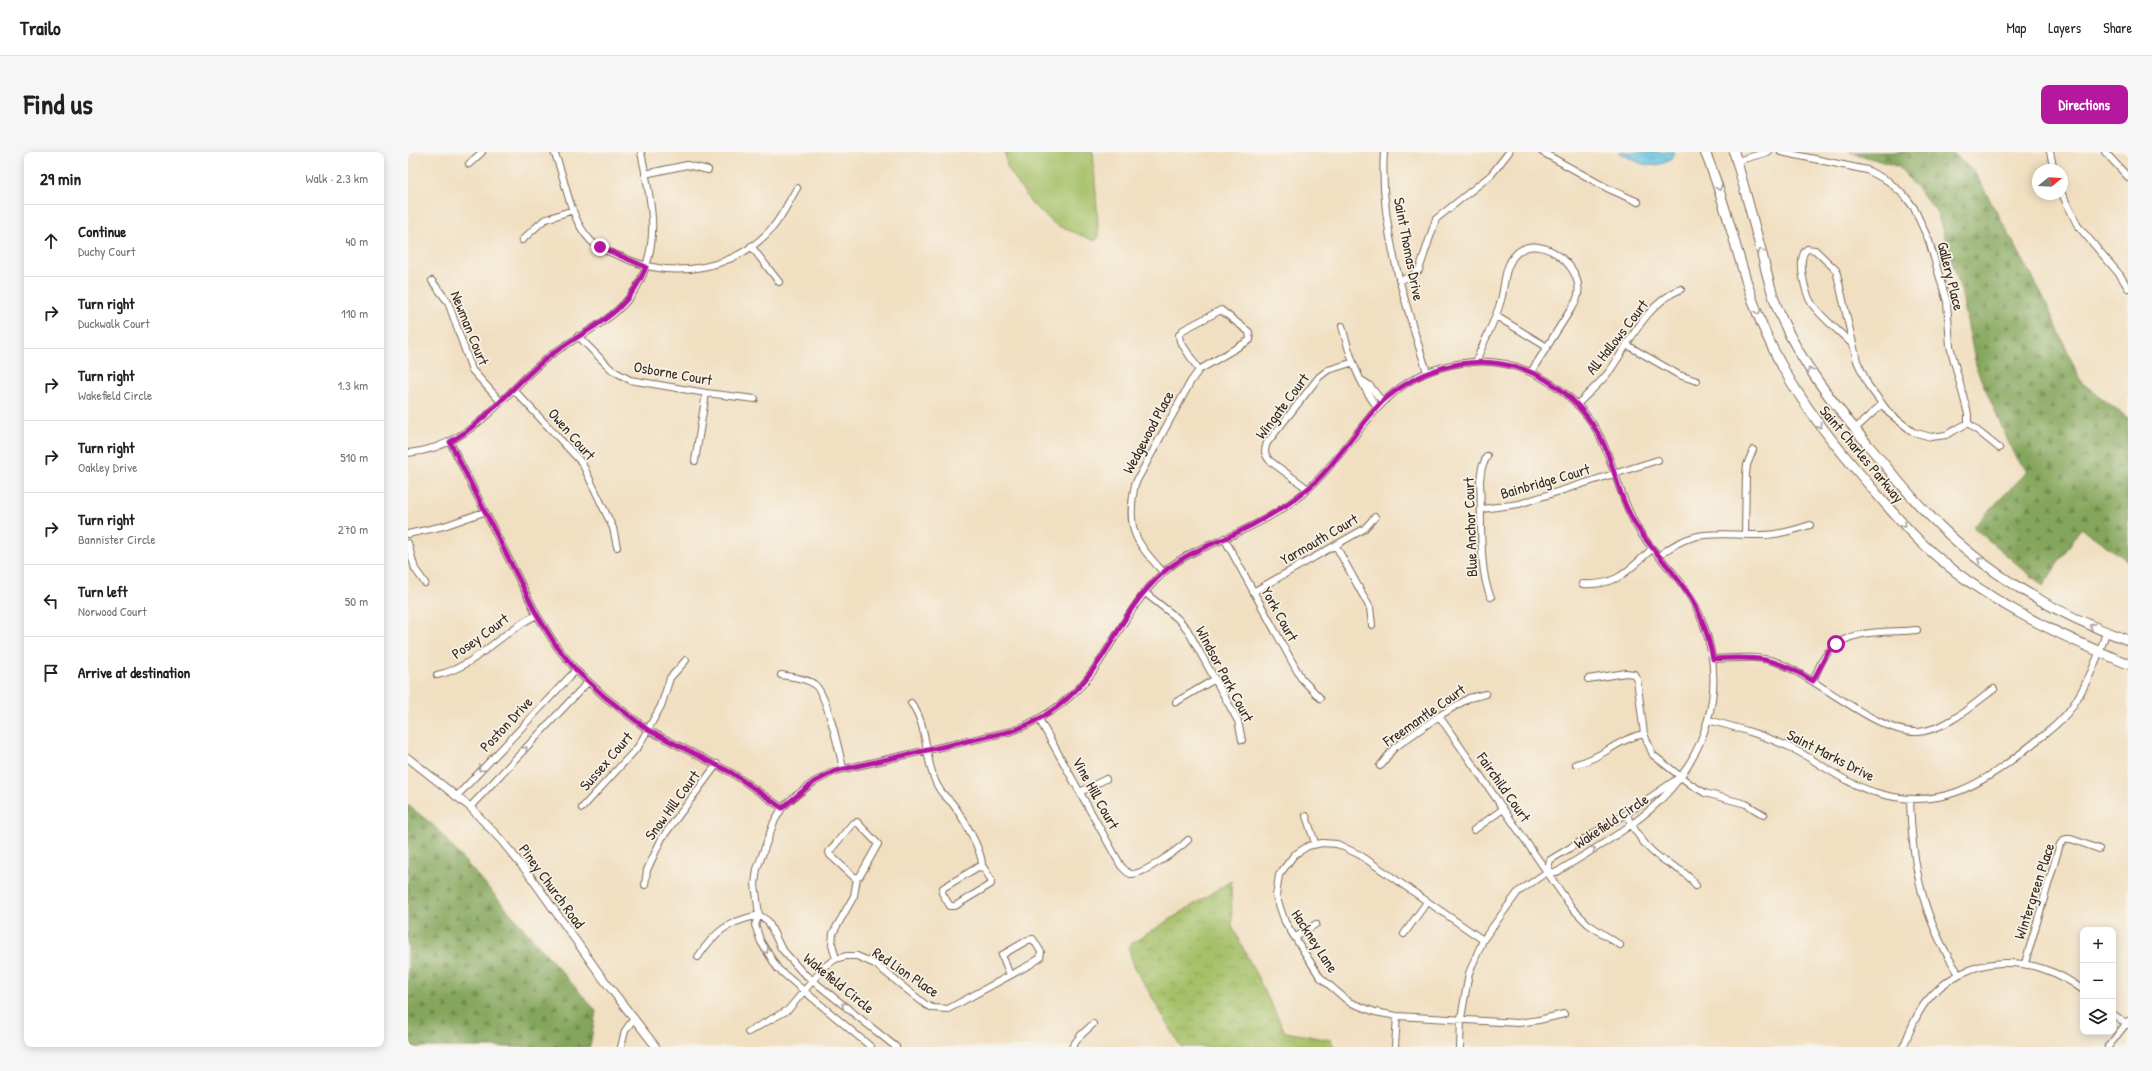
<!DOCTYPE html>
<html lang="en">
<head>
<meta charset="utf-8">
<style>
	:root { --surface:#fff; --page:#f6f6f6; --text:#202124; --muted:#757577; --line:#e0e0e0; --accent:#b5179e }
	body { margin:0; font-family:"Patrick Hand",sans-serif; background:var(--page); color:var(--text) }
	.controls { position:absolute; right:12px; bottom:12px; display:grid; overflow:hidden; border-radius:8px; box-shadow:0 2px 10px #0003 }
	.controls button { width:36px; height:36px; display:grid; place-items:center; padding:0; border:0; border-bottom:1px solid var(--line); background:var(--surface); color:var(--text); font:20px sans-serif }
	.compass { position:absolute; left:1624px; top:12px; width:36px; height:36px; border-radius:50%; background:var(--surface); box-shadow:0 2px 10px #0003; rotate:72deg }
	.stop { position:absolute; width:12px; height:12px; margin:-9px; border:3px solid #b5179e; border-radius:50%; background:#fff }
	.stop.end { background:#b5179e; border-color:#fff; box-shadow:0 1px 4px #0008 }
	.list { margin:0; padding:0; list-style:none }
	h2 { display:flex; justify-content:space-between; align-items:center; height:52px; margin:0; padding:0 16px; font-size:17px }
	h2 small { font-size:13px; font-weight:400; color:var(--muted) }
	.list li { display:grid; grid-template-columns:26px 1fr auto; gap:12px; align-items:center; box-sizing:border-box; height:72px; padding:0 16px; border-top:1px solid var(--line) }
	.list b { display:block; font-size:15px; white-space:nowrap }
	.list p { margin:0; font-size:13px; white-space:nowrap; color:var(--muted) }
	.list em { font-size:13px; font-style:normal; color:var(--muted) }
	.icon { flex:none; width:22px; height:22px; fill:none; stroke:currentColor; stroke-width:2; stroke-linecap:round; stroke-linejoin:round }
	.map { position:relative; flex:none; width:1720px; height:895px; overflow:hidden; border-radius:8px }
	header { display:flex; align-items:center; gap:24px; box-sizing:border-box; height:56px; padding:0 20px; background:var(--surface); border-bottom:1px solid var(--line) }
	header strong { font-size:19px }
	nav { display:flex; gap:22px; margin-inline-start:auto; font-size:14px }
	.intro { display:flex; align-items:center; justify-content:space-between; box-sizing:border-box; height:96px; padding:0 24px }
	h1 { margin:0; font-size:28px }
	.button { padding:10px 18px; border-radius:8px; background:var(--accent); color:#fff; font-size:14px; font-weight:700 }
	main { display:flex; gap:24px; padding:0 24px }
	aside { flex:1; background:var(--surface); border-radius:8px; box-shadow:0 2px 10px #0003 }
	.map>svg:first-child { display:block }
	.grass { fill:#a5c067; stroke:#707542 }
	.forest { fill:url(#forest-firs); stroke:#60683d }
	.park { fill:url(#park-crowns); stroke:#707542 }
	.water { fill:url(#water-waves); stroke:#507680 }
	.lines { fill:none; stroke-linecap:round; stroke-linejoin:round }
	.minor-casing { stroke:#7b6957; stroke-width:8 }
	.tertiary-casing { stroke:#7b6957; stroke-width:9 }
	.primary-casing { stroke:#7b6957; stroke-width:11 }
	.minor { stroke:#fff; stroke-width:6 }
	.tertiary { stroke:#fff; stroke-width:7 }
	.primary { stroke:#fff; stroke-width:9 }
	.oneway { stroke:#a79f9a }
	.route { stroke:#b5179e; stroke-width:5 }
	.labels { text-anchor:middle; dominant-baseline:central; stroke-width:3.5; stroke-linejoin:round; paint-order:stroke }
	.street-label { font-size:15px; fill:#3b2a1e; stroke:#f7f3e8 }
</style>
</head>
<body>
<header>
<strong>Trailo</strong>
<nav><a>Map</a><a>Layers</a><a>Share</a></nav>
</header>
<div class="intro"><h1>Find us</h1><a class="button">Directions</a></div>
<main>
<aside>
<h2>29 min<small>Walk · 2.3 km</small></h2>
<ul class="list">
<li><svg class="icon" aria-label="ahead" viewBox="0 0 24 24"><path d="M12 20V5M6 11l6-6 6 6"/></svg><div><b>Continue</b><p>Duchy Court</p></div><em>40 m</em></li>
<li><svg class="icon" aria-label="right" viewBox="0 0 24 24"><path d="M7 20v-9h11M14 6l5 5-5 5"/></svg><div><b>Turn right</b><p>Duckwalk Court</p></div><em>110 m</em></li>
<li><svg class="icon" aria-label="right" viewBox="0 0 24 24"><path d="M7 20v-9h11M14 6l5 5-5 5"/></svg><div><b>Turn right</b><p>Wakefield Circle</p></div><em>1.3 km</em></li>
<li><svg class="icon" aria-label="right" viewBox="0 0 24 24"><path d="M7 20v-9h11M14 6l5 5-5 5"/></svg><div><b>Turn right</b><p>Oakley Drive</p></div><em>510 m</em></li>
<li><svg class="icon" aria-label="right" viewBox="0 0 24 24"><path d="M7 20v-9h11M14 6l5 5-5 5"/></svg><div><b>Turn right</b><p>Bannister Circle</p></div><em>270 m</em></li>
<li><svg class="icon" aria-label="left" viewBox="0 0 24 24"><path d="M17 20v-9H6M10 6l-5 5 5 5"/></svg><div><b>Turn left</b><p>Norwood Court</p></div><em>50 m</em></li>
<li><svg class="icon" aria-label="arrive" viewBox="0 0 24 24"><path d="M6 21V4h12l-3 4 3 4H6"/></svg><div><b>Arrive at destination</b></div></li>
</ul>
</aside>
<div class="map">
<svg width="1720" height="895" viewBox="0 0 1720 895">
	<defs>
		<pattern id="forest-firs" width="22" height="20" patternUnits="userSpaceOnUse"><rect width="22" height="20" fill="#84a65c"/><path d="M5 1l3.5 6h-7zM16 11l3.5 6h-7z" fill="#6d874b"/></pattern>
		<pattern id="park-crowns" width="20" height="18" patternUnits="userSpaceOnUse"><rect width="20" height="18" fill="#a5c067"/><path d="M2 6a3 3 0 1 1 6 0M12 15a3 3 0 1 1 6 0" fill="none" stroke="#889c54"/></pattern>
		<pattern id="water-waves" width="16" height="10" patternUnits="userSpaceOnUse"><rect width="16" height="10" fill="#65c2e3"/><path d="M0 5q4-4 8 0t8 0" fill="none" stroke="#549eb7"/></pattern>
	</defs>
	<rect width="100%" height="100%" fill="#f7f3e8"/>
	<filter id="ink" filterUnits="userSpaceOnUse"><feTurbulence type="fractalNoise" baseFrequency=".025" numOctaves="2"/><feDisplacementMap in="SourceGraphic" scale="8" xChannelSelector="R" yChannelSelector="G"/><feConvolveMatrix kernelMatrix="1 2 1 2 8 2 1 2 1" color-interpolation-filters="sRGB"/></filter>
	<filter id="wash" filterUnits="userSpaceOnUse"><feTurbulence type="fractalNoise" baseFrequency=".012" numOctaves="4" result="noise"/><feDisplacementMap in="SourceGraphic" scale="16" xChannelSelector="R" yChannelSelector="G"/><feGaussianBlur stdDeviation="0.9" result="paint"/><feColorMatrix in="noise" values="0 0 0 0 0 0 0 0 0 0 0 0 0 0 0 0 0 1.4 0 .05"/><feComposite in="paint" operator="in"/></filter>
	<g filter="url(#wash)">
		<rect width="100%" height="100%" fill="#f1dfc1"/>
		<path class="grass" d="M597,0h88l6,85 -4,4 -39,-16 -25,-22 -24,-36z"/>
		<path class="forest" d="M1442,0h102l23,21 68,123 38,86 47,36v143l-47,-33 -38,58 -70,-59 55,-56 -13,-14 -38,-87 -16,-79 -24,-79 -38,-45z
			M0,653l26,21 162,185 -6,36h-182z"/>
		<path class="park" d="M823,729l1,45 53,106 46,8 3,7h-153l-47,-81 -6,-20z"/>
		<path class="water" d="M1210,0h56l-3,8c-22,11 -32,3 -53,-8z"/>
	</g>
	<g filter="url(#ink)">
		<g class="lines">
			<defs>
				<path id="minor" d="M146,0c13,29 14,65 37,89 10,10 26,13 38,19 49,20 109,8 144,-33 10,-12 16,-26 24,-39
					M976,0c-5,73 21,151 43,220
					M1134,0l65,36 31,14
					M1373,0l86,18 21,11 17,15 9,12 15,33 18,61 3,44 18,68v9l-22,12 -15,2 -18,-5 -24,-19 -21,-28 -11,-24 -21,-91 -21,-20 -8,-1c-11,9 -2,44 5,55 10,14 27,27 39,39
					M1642,0l4,18
					M1697,0l23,25
					M1329,9l31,-9
					M61,12l13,-12
					M237,22l42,-9 21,5
					M1654,42l16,32 42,49 8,13
					M114,88l22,-20 29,-10
					M343,94l28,36
					M991,128l11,-3 9,-7 17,-51 55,-44 18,-23
					M24,129l16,21 24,68 29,32
					M813,158l28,22 1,8 -51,30 -19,-29 -1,-6 4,-5z
					M1088,164l51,31
					M934,174c8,31 16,55 35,81
					M170,184l34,34 18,10 76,13 49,6
					M1219,193l52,30 18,6
					M1068,210c8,-23 21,-43 26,-66 3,-15 3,-32 15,-43 24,-22 73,17 59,48l-45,71
					M953,228l8,5 13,16
					M106,238l68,73 31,65 4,19
					M1169,253c11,-12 25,-23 34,-36 20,-29 35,-65 70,-80
					M1560,271l31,25
					M1447,277l27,-25
					M42,290l87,173 20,32 19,23 29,27 43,33 84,43 50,35
					M0,301c18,-2 36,-7 51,-17 34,-20 58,-54 88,-78 32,-25 76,-39 94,-79 20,-44 9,-82 0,-127
					M1079,304l-5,11 -2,13c2,31 -2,92 11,117
					M287,309l11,-68
					M900,337l-38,-28c-6,-7 -6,-10 -3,-18l52,-66 9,-7 23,-7
					M1074,357l37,-5 139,-44
					M0,382l36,-8 40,-14
					M1337,383l1,-61 1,-9 6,-15
					M816,386l77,140 19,20
					M0,391l7,26 10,14
					M928,394l34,62 2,17
					M1251,404c36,-30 60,-20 104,-21 16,0 32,-5 47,-10
					M755,420c-29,-32 -37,-43 -28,-88l56,-103 8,-11
					M1174,432c36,2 45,-13 70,-35
					M736,440l33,26 10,11 51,92 4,19
					M845,440l111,-63 11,-12
					M1305,507c23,-1 45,-4 66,4 38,15 101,72 139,69 30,-3 53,-26 76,-43
					M29,523c40,-8 64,-44 100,-60
					M373,523c11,2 25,3 33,9 13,9 25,67 29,84
					M1180,527l38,-6 8,1 3,5 7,55 9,21 37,29 15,9 41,11 18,11
					M1405,529c5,-11 9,-24 18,-32 20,-21 59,-16 86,-19
					M768,550l39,-23
					M503,551c19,24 12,61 29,87 3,5 8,9 12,13 10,13 31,48 30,64
					M1031,564l133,192 16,16 32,21
					M631,567l82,147c3,3 6,7 10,8 12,1 48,-25 57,-34
					M1300,568c31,8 63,17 91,32 25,14 48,32 75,40 65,21 107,-7 156,-46 16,-13 33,-25 44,-42 14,-22 24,-46 32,-71
					M1168,612c25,-5 43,-26 68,-30
					M972,614l14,-18 45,-32 30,-18 17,-4
					M672,640l26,-13
					M48,645l120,-127
					M1502,647c2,65 12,120 49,175
					M62,655l118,-125
					M174,656l56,-61 23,-41 9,-28 16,-18
					M1218,662c8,15 16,29 29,40 14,12 32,16 41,32
					M898,664l9,27
					M449,670l21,22 -18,32 -5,2 -25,-23 -1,-3 23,-28z
					M1066,678l29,-21
					M570,715l6,1 7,12v4l-36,22h-5l-8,-13 1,-5z
					M1139,720l3,-12 76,-46 51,-35
					M237,733l2,-15 15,-32 55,-74
					M351,763l9,6 13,27 21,24 94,75
					M996,782l23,-32
					M888,785l20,-13
					M1075,788l-123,-85 -23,-11 -15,-1 -14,3 -14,9 -15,20 -3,21 9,26 35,55 29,25 26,10 22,4 121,7 21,-3 25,-6
					M290,805c18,-27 30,-35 61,-42
					M428,807l-4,-15 1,-11 21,-37 3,-18
					M1617,811l35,-119 6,-5h5l28,10
					M1705,862l15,11
					M340,880l40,-22 37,-44 11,-7 10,-3h11l18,8 51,41 7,3 15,1 83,-45 9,-6 1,-6 -8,-13 -5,1 -26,15 8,20
					M213,895l4,-16 9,-13
					M463,895l-93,-78 -17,-27 -6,-17 4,-10 -4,-31 2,-15 17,-47 8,-14 11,-10 21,-16 21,-11 177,-40c35,-13 65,-35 86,-67 21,-31 36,-64 64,-90 17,-17 40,-26 62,-35 29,-13 60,-28 84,-50 57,-52 73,-120 164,-127 50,-4 100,26 125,69 17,30 22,66 40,96 12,21 30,37 44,56 29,39 40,89 27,136 -22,82 -86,112 -151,153h-10l-29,20 -35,48 -14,33 -8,45 -1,29
					M664,895l8,-11 13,-12
					M987,895l2,-31
					M1495,895c7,-15 12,-31 22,-44 40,-51 109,-51 158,-13
					M1700,895l20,-26"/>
				<path id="tertiary" d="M0,606l62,49 31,33 27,33 73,103 55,71"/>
				<path id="primary" d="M1297,0c25,59 35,124 61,182 23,52 56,96 93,139 21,24 41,50 65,72 58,55 131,88 204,119
					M1326,0c10,34 19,68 28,102 5,21 10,43 19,63 21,48 54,88 87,128 21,24 40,50 63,72 54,56 124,97 197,123"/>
			</defs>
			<use href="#minor" class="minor-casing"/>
			<use href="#tertiary" class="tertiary-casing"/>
			<use href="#primary" class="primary-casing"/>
			<use href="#minor" class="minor"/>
			<use href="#tertiary" class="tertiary"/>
			<use href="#primary" class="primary"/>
		</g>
		<defs><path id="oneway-chevron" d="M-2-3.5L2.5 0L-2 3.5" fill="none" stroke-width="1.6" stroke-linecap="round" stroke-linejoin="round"/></defs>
		<g class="oneway">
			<use href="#oneway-chevron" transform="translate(1311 36) rotate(70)"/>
			<use href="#oneway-chevron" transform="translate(1353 99) rotate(-105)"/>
			<use href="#oneway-chevron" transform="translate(1350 160) rotate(69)"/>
			<use href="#oneway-chevron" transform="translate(1402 218) rotate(-124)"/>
			<use href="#oneway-chevron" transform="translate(1412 274) rotate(53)"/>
			<use href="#oneway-chevron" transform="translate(1496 373) rotate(48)"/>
			<use href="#oneway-chevron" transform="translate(1572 408) rotate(-143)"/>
			<use href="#oneway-chevron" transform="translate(1684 474) rotate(-155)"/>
			<use href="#oneway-chevron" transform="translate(117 597) rotate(-47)"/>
			<use href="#oneway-chevron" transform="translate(73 617) rotate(133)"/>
			<use href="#oneway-chevron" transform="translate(1185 697) rotate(-32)"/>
			<use href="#oneway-chevron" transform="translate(358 799) rotate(58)"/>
			<use href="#oneway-chevron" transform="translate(436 853) rotate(-142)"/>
		</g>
	</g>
	<g class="lines" filter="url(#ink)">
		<path class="route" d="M192,95l46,20c-21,52 -58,59 -99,91 -34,27 -59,62 -97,84l87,173 20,32 19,23 29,27 43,33 84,43 50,35 32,-26 21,-11 177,-40c48,-17 74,-47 100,-90 10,-17 20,-36 34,-51 9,-10 18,-20 30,-27 15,-11 33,-18 50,-25 28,-13 55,-27 79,-47 23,-18 44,-50 63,-73 6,-7 11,-14 17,-19 69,-58 164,-47 211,31 15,23 19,52 30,76 13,31 37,52 56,79 17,22 26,47 31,74 43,-3 62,-2 100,22l15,-29 8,-8"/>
	</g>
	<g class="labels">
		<g class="street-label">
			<text transform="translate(1001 97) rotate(79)">Saint Thomas Drive</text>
			<text transform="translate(1543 124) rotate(76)">Gallery Place</text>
			<text transform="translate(62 176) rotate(68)">Newman Court</text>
			<text transform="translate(1209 185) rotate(-52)">All Hallows Court</text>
			<text transform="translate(265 221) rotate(10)">Osborne Court</text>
			<text transform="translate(874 254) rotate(-53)">Wingate Court</text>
			<text transform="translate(740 280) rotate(-62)">Wedgewood Place</text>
			<text transform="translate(164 282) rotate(49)">Owen Court</text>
			<text transform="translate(1454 302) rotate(50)">Saint Charles Parkway</text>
			<text transform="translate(1137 329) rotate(-16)">Bainbridge Court</text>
			<text transform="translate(1062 375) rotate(-92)">Blue Anchor Court</text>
			<text transform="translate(911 387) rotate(-30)">Yarmouth Court</text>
			<text transform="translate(872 462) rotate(61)">York Court</text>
			<text transform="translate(72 484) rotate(-36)">Posey Court</text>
			<text transform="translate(817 522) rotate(62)">Windsor Park Court</text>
			<text transform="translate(1016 563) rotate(-35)">Freemantle Court</text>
			<text transform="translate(98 572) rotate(-47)">Poston Drive</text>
			<text transform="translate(1423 603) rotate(27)">Saint Marks Drive</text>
			<text transform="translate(198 609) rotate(-49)">Sussex Court</text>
			<text transform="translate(1096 635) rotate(55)">Fairchild Court</text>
			<text transform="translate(688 641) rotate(61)">Vine Hill Court</text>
			<text transform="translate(264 653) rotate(-54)">Snow Hill Court</text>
			<text transform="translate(1203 669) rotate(-34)">Wakefield Circle</text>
			<text transform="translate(144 734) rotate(54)">Piney Church Road</text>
			<text transform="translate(1626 739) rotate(-72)">Wintergreen Place</text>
			<text transform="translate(907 789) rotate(57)">Hackney Lane</text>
			<text transform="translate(498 820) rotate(34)">Red Lion Place</text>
			<text transform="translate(431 831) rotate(39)">Wakefield Circle</text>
		</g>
	</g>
</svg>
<div class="controls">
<button>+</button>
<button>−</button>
<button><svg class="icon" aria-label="layers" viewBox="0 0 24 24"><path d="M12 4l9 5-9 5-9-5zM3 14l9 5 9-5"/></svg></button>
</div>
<svg class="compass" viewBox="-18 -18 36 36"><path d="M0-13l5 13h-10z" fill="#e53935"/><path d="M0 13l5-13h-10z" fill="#757577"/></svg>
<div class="stop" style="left:1428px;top:492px"></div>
<div class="stop end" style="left:192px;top:95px"></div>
</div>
</main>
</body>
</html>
